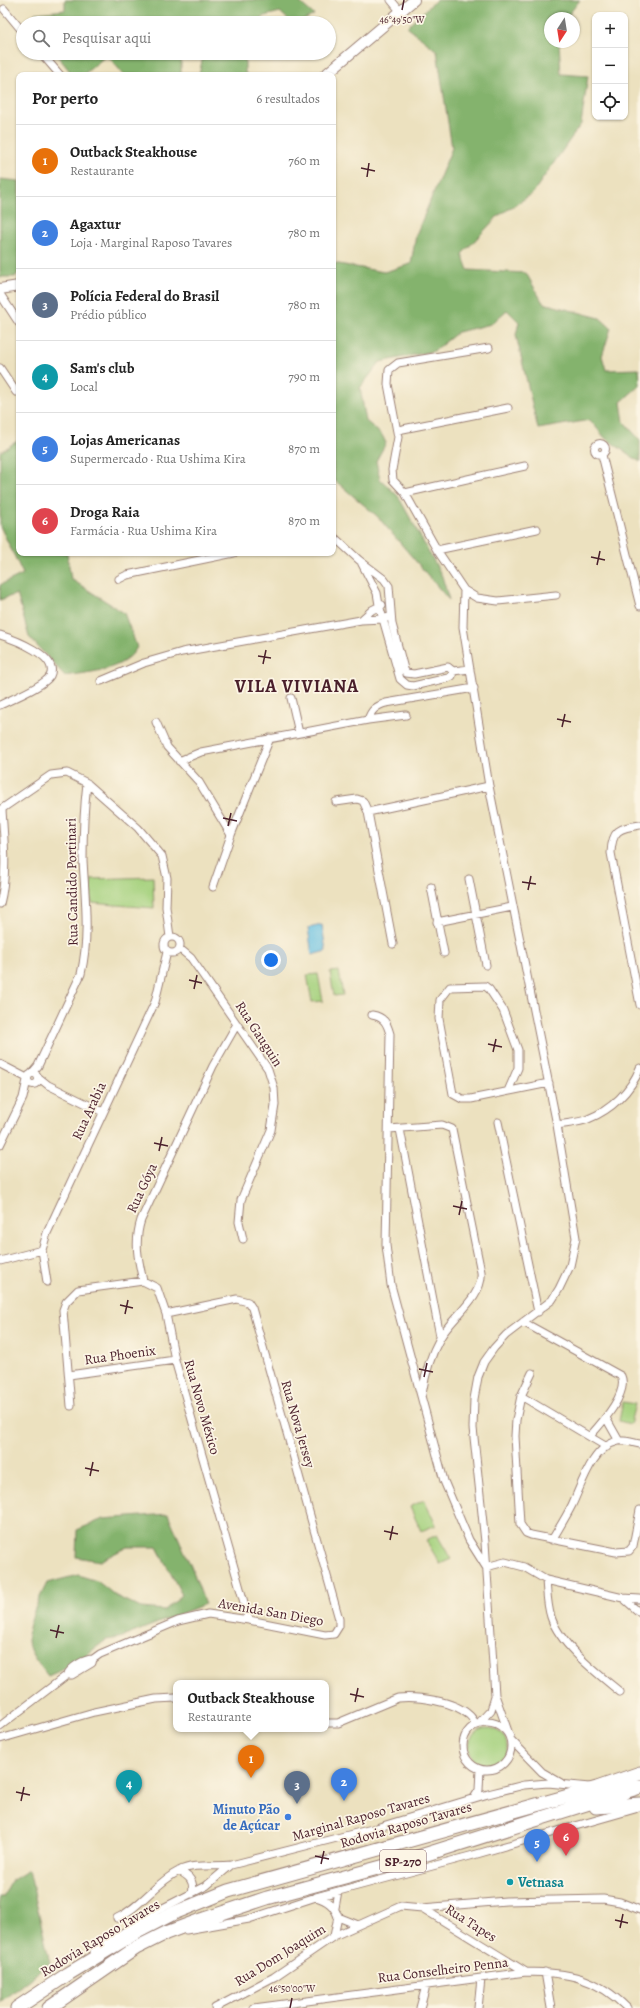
<!DOCTYPE html>
<html lang="pt">
<head>
<meta charset="utf-8">
<style>
	:root { --surface:#fff; --page:#f2f2f2; --text:#222; --muted:#767676; --line:#e0e0e0; --accent:#d1495b }
	body { margin:0; font-family:Alegreya,serif; background:var(--page); color:var(--text) }
	.controls { position:absolute; right:12px; top:12px; display:grid; overflow:hidden; border-radius:8px; box-shadow:0 1px 3px #0004 }
	.controls button { width:36px; height:36px; display:grid; place-items:center; padding:0; border:0; border-bottom:1px solid var(--line); background:var(--surface); color:var(--text); font:20px sans-serif }
	.compass { position:absolute; left:544px; top:12px; width:36px; height:36px; border-radius:50%; background:var(--surface); box-shadow:0 1px 3px #0004; rotate:192deg }
	.you { position:absolute; left:271px; top:960px; width:14px; height:14px; margin:-10px; border:3px solid #fff; border-radius:50%; background:#1a73e8; box-shadow:0 0 0 6px #1a73e833 }
	.badge { display:grid; place-items:center; width:26px; height:26px; border-radius:50%; background:var(--accent); color:#fff; font-size:13px; font-weight:700 }
	.pin { position:absolute; translate:-50% -33px; filter:drop-shadow(0 1px 2px #0008) }
	.pin::after { content:''; position:absolute; top:21px; width:14px; height:12px; background:inherit; clip-path:polygon(0 0,100% 0,50% 100%) }
	.popup { position:absolute; left:173px; top:1680px; width:156px; height:52px; box-sizing:border-box; display:grid; place-content:center; border-radius:8px; background:var(--surface); filter:drop-shadow(0 1px 3px #0005); font-size:13px; white-space:nowrap; color:var(--muted) }
	.popup b { font-size:15px; color:var(--text) }
	.popup::after { content:''; position:absolute; left:50%; top:100%; margin-left:-8px; border:8px solid transparent; border-top-color:var(--surface) }
	.list { margin:0; padding:0; list-style:none }
	h2 { display:flex; justify-content:space-between; align-items:center; height:52px; margin:0; padding:0 16px; font-size:17px }
	h2 small { font-size:13px; font-weight:400; color:var(--muted) }
	.list li { display:grid; grid-template-columns:26px 1fr auto; gap:12px; align-items:center; box-sizing:border-box; height:72px; padding:0 16px; border-top:1px solid var(--line) }
	.list b { display:block; font-size:15px; white-space:nowrap }
	.list p { margin:0; font-size:13px; white-space:nowrap; color:var(--muted) }
	.list em { font-size:13px; font-style:normal; color:var(--muted) }
	.icon { flex:none; width:22px; height:22px; fill:none; stroke:currentColor; stroke-width:2; stroke-linecap:round; stroke-linejoin:round }
	.map { position:relative; flex:none; width:640px; height:2008px; overflow:hidden }
	.search { position:absolute; background:var(--surface); box-shadow:0 1px 3px #0004; left:16px; top:16px; width:320px; height:44px; display:flex; align-items:center; gap:10px; box-sizing:border-box; padding:0 14px; border-radius:22px; color:var(--muted); font-size:15px }
	.panel { position:absolute; background:var(--surface); box-shadow:0 1px 3px #0004; left:16px; top:72px; width:320px; height:484px; border-radius:8px }
	.map>svg:first-child { display:block }
	.green { fill:#a5d17e; stroke:#787854 }
	.forest { fill:#84b36d; stroke:#67694c }
	.water { fill:#64bfe2; stroke:#576f86 }
	.lines { fill:none; stroke-linecap:round; stroke-linejoin:round }
	.street-casing { stroke:#9b8075; stroke-width:9 }
	.secondary-casing { stroke:#9b8075; stroke-width:12 }
	.highway-casing { stroke:#9b8075; stroke-width:15 }
	.street { stroke:#fff; stroke-width:7 }
	.secondary { stroke:#fff; stroke-width:10 }
	.highway { stroke:#fff; stroke-width:13 }
	.ticks { fill:none; stroke:#4a1f2b; stroke-width:1.5 }
	.shop-dot { fill:#3f7fe0; stroke:#fcf5e5; stroke-width:1.5 }
	.culture-dot { fill:#0f9aa8; stroke:#fcf5e5; stroke-width:1.5 }
	.labels { text-anchor:middle; dominant-baseline:central; stroke-width:3.5; stroke-linejoin:round; paint-order:stroke }
	.shield { fill:#fcf5e5; stroke:#7f5f63; stroke-width:1 }
	.shield-label { font-size:13px; font-weight:bold; fill:#4a1f2b }
	.street-label { font-size:14px; fill:#4a1f2b; stroke:#fcf5e5 }
	.shop-label { font-size:14px; font-weight:bold; fill:#366cbe; stroke:#fcf5e5; text-anchor:end }
	.culture-label { font-size:14px; font-weight:bold; fill:#0d838f; stroke:#fcf5e5; text-anchor:start }
	.district-label { font-size:18px; font-weight:bold; letter-spacing:1px; fill:#4a1f2b; stroke:#fcf5e5 }
	.ticks-label { font-size:10px; text-anchor:middle; fill:#4a1f2b; stroke:#fcf5e5; stroke-width:3.5; stroke-linejoin:round; paint-order:stroke }
</style>
</head>
<body>
<div class="map">
<svg width="640" height="2008" viewBox="0 0 640 2008">
	<rect width="100%" height="100%" fill="#fcf5e5"/>
	<filter id="ink" filterUnits="userSpaceOnUse"><feTurbulence type="fractalNoise" baseFrequency=".025" numOctaves="2"/><feDisplacementMap in="SourceGraphic" scale="8" xChannelSelector="R" yChannelSelector="G"/><feConvolveMatrix kernelMatrix="1 2 1 2 8 2 1 2 1" color-interpolation-filters="sRGB"/></filter>
	<filter id="wash" filterUnits="userSpaceOnUse"><feTurbulence type="fractalNoise" baseFrequency=".012" numOctaves="4" result="noise"/><feDisplacementMap in="SourceGraphic" scale="16" xChannelSelector="R" yChannelSelector="G"/><feGaussianBlur stdDeviation="0.9" result="paint"/><feColorMatrix in="noise" values="0 0 0 0 0 0 0 0 0 0 0 0 0 0 0 0 0 1.4 0 .05"/><feComposite in="paint" operator="in"/></filter>
	<g filter="url(#wash)">
		<rect width="100%" height="100%" fill="#ece1bf"/>
		<path class="green" d="M153,877l1,31 -63,-5v-24z
			M339,971l4,24 -9,1 -4,-24z
			M318,974l5,27 -11,1 -5,-27z
			M623,1402l12,2 -5,20 -11,-3z
			M424,1500l12,25 -15,6 -11,-24z
			M437,1535l14,24 -11,5 -14,-24z
			M469 1747a19 19 0 1 1 38 0a19 19 0 1 1-38 0Z"/>
		<path class="forest" d="M65,0h232l17,15 -16,8h-6l-12,-11 -19,5 -1,6h-223l-2,-10 30,-3z
			M436,0h144l-14,18h-16v24h9l2,32 27,2 -7,48 -49,70 -34,22 -36,38 6,16 58,3 17,30 57,15 11,10 -9,28 4,14 33,-1 1,16 -19,17 3,20 16,18v22l-35,-24 -15,-18 -52,9 -22,-94 3,-13 -12,-12 -16,14 -33,8 -24,19 -54,11 -20,26 6,33 16,14 4,8 -10,18 4,18 18,17 44,80 7,24 -72,-84 -44,-37v-216l51,9 27,-8 5,-29 36,-87 -15,-97 -30,-24z
			M55,53h130l-4,2v20h-57l-17,-20 -24,20h-10z
			M198,53h51l-4,4v15l2,3h-48l4,-19z
			M0,179l19,2v91l-4,5h-15z
			M19,440v113h48l4,26 53,34 13,34c-12,24 -48,25 -72,29l-36,-39 -12,-43 -17,6v-15l23,-11 -23,-48v-74z
			M168,1514l25,57 12,33 -85,34 -14,2 -33,25 -25,11c-6,-8 -13,-16 -17,-24 -10,-19 7,-51 16,-69l31,-8 19,6 19,15 25,12 24,2 17,-15 -25,-48h-30l-27,14 -24,-4 1,-27 26,-11z
			M29,1870l21,93 -50,39v-105h3l8,-16z"/>
		<path class="water" d="M322,925l4,26 -14,4 -4,-27z"/>
	</g>
	<g filter="url(#ink)">
		<g class="lines">
			<defs>
				<path id="street" d="M391,0l9,11
					M4,9l19,23
					M41,53l19,22
					M0,294l19,29
					M489,348l-91,15 -9,7 -1,14 10,53 -6,33 1,10 12,13 32,57 27,40 13,8 21,3 58,-6
					M0,368l16,24
					M398,430l110,-22
					M594.5 449a5.5 5.5 0 1 1 11 0a5.5 5.5 0 1 1-11 0Z
					M602,455l38,151
					M405,493l120,-27
					M333,536l26,24 25,19 5,7 3,38 12,45 2,4 8,1 34,-7 5,4
					M437,550l100,-21
					M362,564l15,29 2,12 21,74 7,6 6,1 35,-8 4,-2 1,-5
					M119,579l8,-4 107,-22
					M464,590l-1,37 26,159 68,339 19,113 -6,28 -11,23 -7,11 -46,35 -12,13 -10,14 -6,15 -4,22 -1,29 12,114 10,153 15,42
					M361,620l11,-10 10,-5
					M0,635c13,4 60,21 50,41 -6,10 -38,23 -50,29
					M453,671l17,-2
					M101,681l43,-18 38,-11 179,-32 23,-1 7,-3
					M291,698l8,35
					M368,720c3,-10 8,-14 18,-17l88,-15
					M156,722l11,25 32,35 32,53
					M179,761l22,-9 167,-32 38,-5
					M336,802l21,-3 6,2 5,11
					M0,810l51,-35 16,-2 20,10 51,45 24,28 5,22 -1,29 4,30
					M640,825c-21,3 -28,5 -29,28l29,152
					M469,879l17,86
					M213,887l18,-52 39,-97
					M431,887l13,66
					M0,904c8,-31 4,-63 2,-94
					M437,922l75,-15
					M164 945a8 8 0 1 1 16 0a8 8 0 1 1-16 0Z
					M393,944l-25,-132 121,-26
					M180,949l11,9 77,111 6,19 1,17 -4,25 -30,70 -2,22 4,17
					M372,1015c12,2 15,8 18,19l-4,211 5,40 53,196 25,59 17,27 19,-5 19,5 22,13 77,18 17,1
					M0,1064l27,14
					M32,1073l6,-7 43,-92c9,-38 4,-76 2,-114 0,-25 1,-52 4,-77
					M27.5 1079a5.5 5.5 0 1 1 11 0a5.5 5.5 0 1 1-11 0Z
					M38,1077l10,8 55,27
					M508,1091l10,-23v-18l-15,-40 -14,-21 -4,-3 -35,1 -10,13 -1,19 14,75 9,5h9l78,-16
					M498,1122l40,190
					M557,1125c10,-2 22,-2 31,-6 23,-9 43,-28 52,-51
					M389,1129l53,-4 10,4 29,143c3,24 -30,46 -41,66 -10,18 -15,37 -18,56
					M400,1129l40,207
					M0,1145l23,-47 4,-18
					M0,1261l42,-11
					M143,1281c-5,-22 -9,-39 -2,-61l72,-154 24,-42
					M47,1282l-5,-32 5,-17 108,-231 12,-50
					M523,1322l98,54c8,17 -20,48 -31,60
					M532,1373l-11,23 -5,24 -1,16 5,88 6,9 5,2 85,17 13,-1 4,-5 7,-36
					M69,1375l106,-15
					M521,1396l86,51
					M71,1406l-8,-96 3,-8 12,-12 65,-9 14,7 9,26 9,46 74,260
					M606,1418l13,23
					M552,1540c7,-12 14,-23 20,-35 10,-21 20,-58 46,-64 7,-1 16,2 22,3
					M546,1580c1,11 1,25 5,37 9,28 46,56 69,75
					M623,1598l17,15
					M93,1659l7,-5 78,-33 30,-7 41,6 76,15 9,-1 5,-8v-7l-87,-311 -4,-6 -11,-3 -71,15
					M463 1746a24 24 0 1 1 48 0a24 24 0 1 1-48 0Z
					M326,1723h12l60,-25c19,-2 56,3 71,17 3,2 5,7 8,10l14,-15 4,-13
					M0,1726l67,-51c4,-8 17,-16 26,-16l-1,4 -20,12h-5
					M0,1739l94,-27 62,-13 20,-1
					M510,1739l32,33 19,11
					M474,1798l5,-8 1,-21
					M179,1871c10,5 16,10 13,23
					M316,1897c12,4 18,8 22,20l20,8
					M335,1908l3,-17
					M422,1908l104,64
					M117,1918c24,-11 38,-35 62,-47 14,-8 36,-4 52,-6
					M186,1930l63,-11 67,-22 154,-41 165,-47
					M334,1936l4,-19
					M94,1951l63,-40 49,-25 25,-21 145,-37 112,-34 36,-9 24,-2 41,4
					M545,1972l6,36
					M215,2008l59,-31 60,-41 67,-30 21,2 84,-7 97,-2 17,3 20,8
					M254,2008l272,-36c41,0 70,5 101,36
					M420,2008l6,-22
					M478,2008l3,-29"/>
				<path id="secondary" d="M325,75l89,-75
					M0,289l19,-3"/>
				<path id="highway" d="M596,1807l44,-3
					M17,2008l51,-34 69,-42 37,-19 54,-22 369,-103 43,-15
					M49,2008l87,-60 30,-15 32,-12 69,-23 144,-39 229,-72"/>
			</defs>
			<use href="#street" class="street-casing"/>
			<use href="#secondary" class="secondary-casing"/>
			<use href="#highway" class="highway-casing"/>
			<use href="#street" class="street"/>
			<use href="#secondary" class="secondary"/>
			<use href="#highway" class="highway"/>
		</g>
	</g>
	<path class="ticks" d="M402,10l2,-10M361,168l14,3M367,177l2,-14M591,557l14,3M597,565l3,-14M258,656l13,2M263,664l3,-14M557,719l14,3M562,727l3,-13M223,818l14,3M228,826l3,-13M522,882l14,2M528,890l3,-14M189,980l13,3M194,989l3,-14M488,1044l14,3M493,1052l3,-13M154,1143l14,3M159,1151l3,-14M453,1206l14,3M459,1215l3,-14M120,1305l13,3M125,1314l3,-14M419,1369l14,3M424,1377l3,-14M85,1468l14,3M90,1476l3,-14M384,1531l14,3M390,1540l3,-14M50,1630l14,3M56,1638l3,-13M350,1694l14,3M355,1702l3,-14M16,1792l14,3M21,1801l3,-14M315,1856l14,3M321,1864l3,-13M615,1920l13,3M620,1928l3,-14M290,2008l2,-10"/>
	<circle class="shop-dot" cx="288" cy="1817" r="4"/>
	<circle class="culture-dot" cx="510" cy="1882" r="4"/>
	<g class="labels">
		<rect class="shield" x="380" y="1850" width="46" height="22" rx="3"/>
		<g class="shield-label">
			<text x="403" y="1861">SP-270</text>
		</g>
		<g class="street-label">
			<text transform="translate(72 882) rotate(-91)">Rua Candido Portinari</text>
			<text transform="translate(259 1034) rotate(57)">Rua Gauguin</text>
			<text transform="translate(89 1111) rotate(-65)">Rua Arabia</text>
			<text transform="translate(142 1188) rotate(-65)">Rua Góya</text>
			<text transform="translate(120 1355) rotate(-8)">Rua Phoenix</text>
			<text transform="translate(202 1407) rotate(74)">Rua Novo México</text>
			<text transform="translate(298 1424) rotate(74)">Rua Nova Jersey</text>
			<text transform="translate(271 1612) rotate(10)">Avenida San Diego</text>
			<text transform="translate(361 1817) rotate(-16)">Marginal Raposo Tavares</text>
			<text transform="translate(406 1825) rotate(-16)">Rodovia Raposo Tavares</text>
			<text transform="translate(471 1923) rotate(32)">Rua Tapes</text>
			<text transform="translate(100 1938) rotate(-31)">Rodovia Raposo Tavares</text>
			<text transform="translate(280 1955) rotate(-32)">Rua Dom Joaquim</text>
			<text transform="translate(443 1970) rotate(-7)">Rua Conselheiro Penna</text>
		</g>
		<g class="shop-label">
			<text x="280" y="1809">Minuto Pão<tspan x="280" dy="16">de Açúcar</tspan></text>
		</g>
		<g class="culture-label">
			<text x="518" y="1882">Vetnasa</text>
		</g>
		<g class="district-label">
			<text x="297" y="686">VILA VIVIANA</text>
		</g>
	</g>
	<g class="ticks-label">
		<text x="402" y="23">46°49'50"W</text>
		<text x="292" y="1992">46°50'00"W</text>
	</g>
</svg>
<div class="controls">
<button>+</button>
<button>−</button>
<button><svg class="icon" aria-label="locate" viewBox="0 0 24 24"><circle cx="12" cy="12" r="6"/><path d="M12 2v4M12 18v4M2 12h4M18 12h4"/></svg></button>
</div>
<svg class="compass" viewBox="-18 -18 36 36"><path d="M0-13l5 13h-10z" fill="#e53935"/><path d="M0 13l5-13h-10z" fill="#767676"/></svg>
<div class="you"></div>
<div class="pin badge" style="left:251px;top:1778px;background:#e8710a">1</div>
<div class="popup"><b>Outback Steakhouse</b>Restaurante</div>
<div class="pin badge" style="left:344px;top:1801px;background:#3f7fe0">2</div>
<div class="pin badge" style="left:297px;top:1804px;background:#5c6f8a">3</div>
<div class="pin badge" style="left:129px;top:1803px;background:#0f9aa8">4</div>
<div class="pin badge" style="left:537px;top:1862px;background:#3f7fe0">5</div>
<div class="pin badge" style="left:566px;top:1856px;background:#e0444e">6</div>
<div class="search"><svg class="icon" aria-label="search" viewBox="0 0 24 24"><circle cx="10" cy="10" r="6"/><path d="M15 15l6 6"/></svg>Pesquisar aqui</div>
<section class="panel">
<h2>Por perto<small>6 resultados</small></h2>
<ul class="list">
<li><span class="badge" style="background:#e8710a">1</span><div><b>Outback Steakhouse</b><p>Restaurante</p></div><em>760 m</em></li>
<li><span class="badge" style="background:#3f7fe0">2</span><div><b>Agaxtur</b><p>Loja · Marginal Raposo Tavares</p></div><em>780 m</em></li>
<li><span class="badge" style="background:#5c6f8a">3</span><div><b>Polícia Federal do Brasil</b><p>Prédio público</p></div><em>780 m</em></li>
<li><span class="badge" style="background:#0f9aa8">4</span><div><b>Sam's club</b><p>Local</p></div><em>790 m</em></li>
<li><span class="badge" style="background:#3f7fe0">5</span><div><b>Lojas Americanas</b><p>Supermercado · Rua Ushima Kira</p></div><em>870 m</em></li>
<li><span class="badge" style="background:#e0444e">6</span><div><b>Droga Raia</b><p>Farmácia · Rua Ushima Kira</p></div><em>870 m</em></li>
</ul>
</section>
</div>
</body>
</html>
